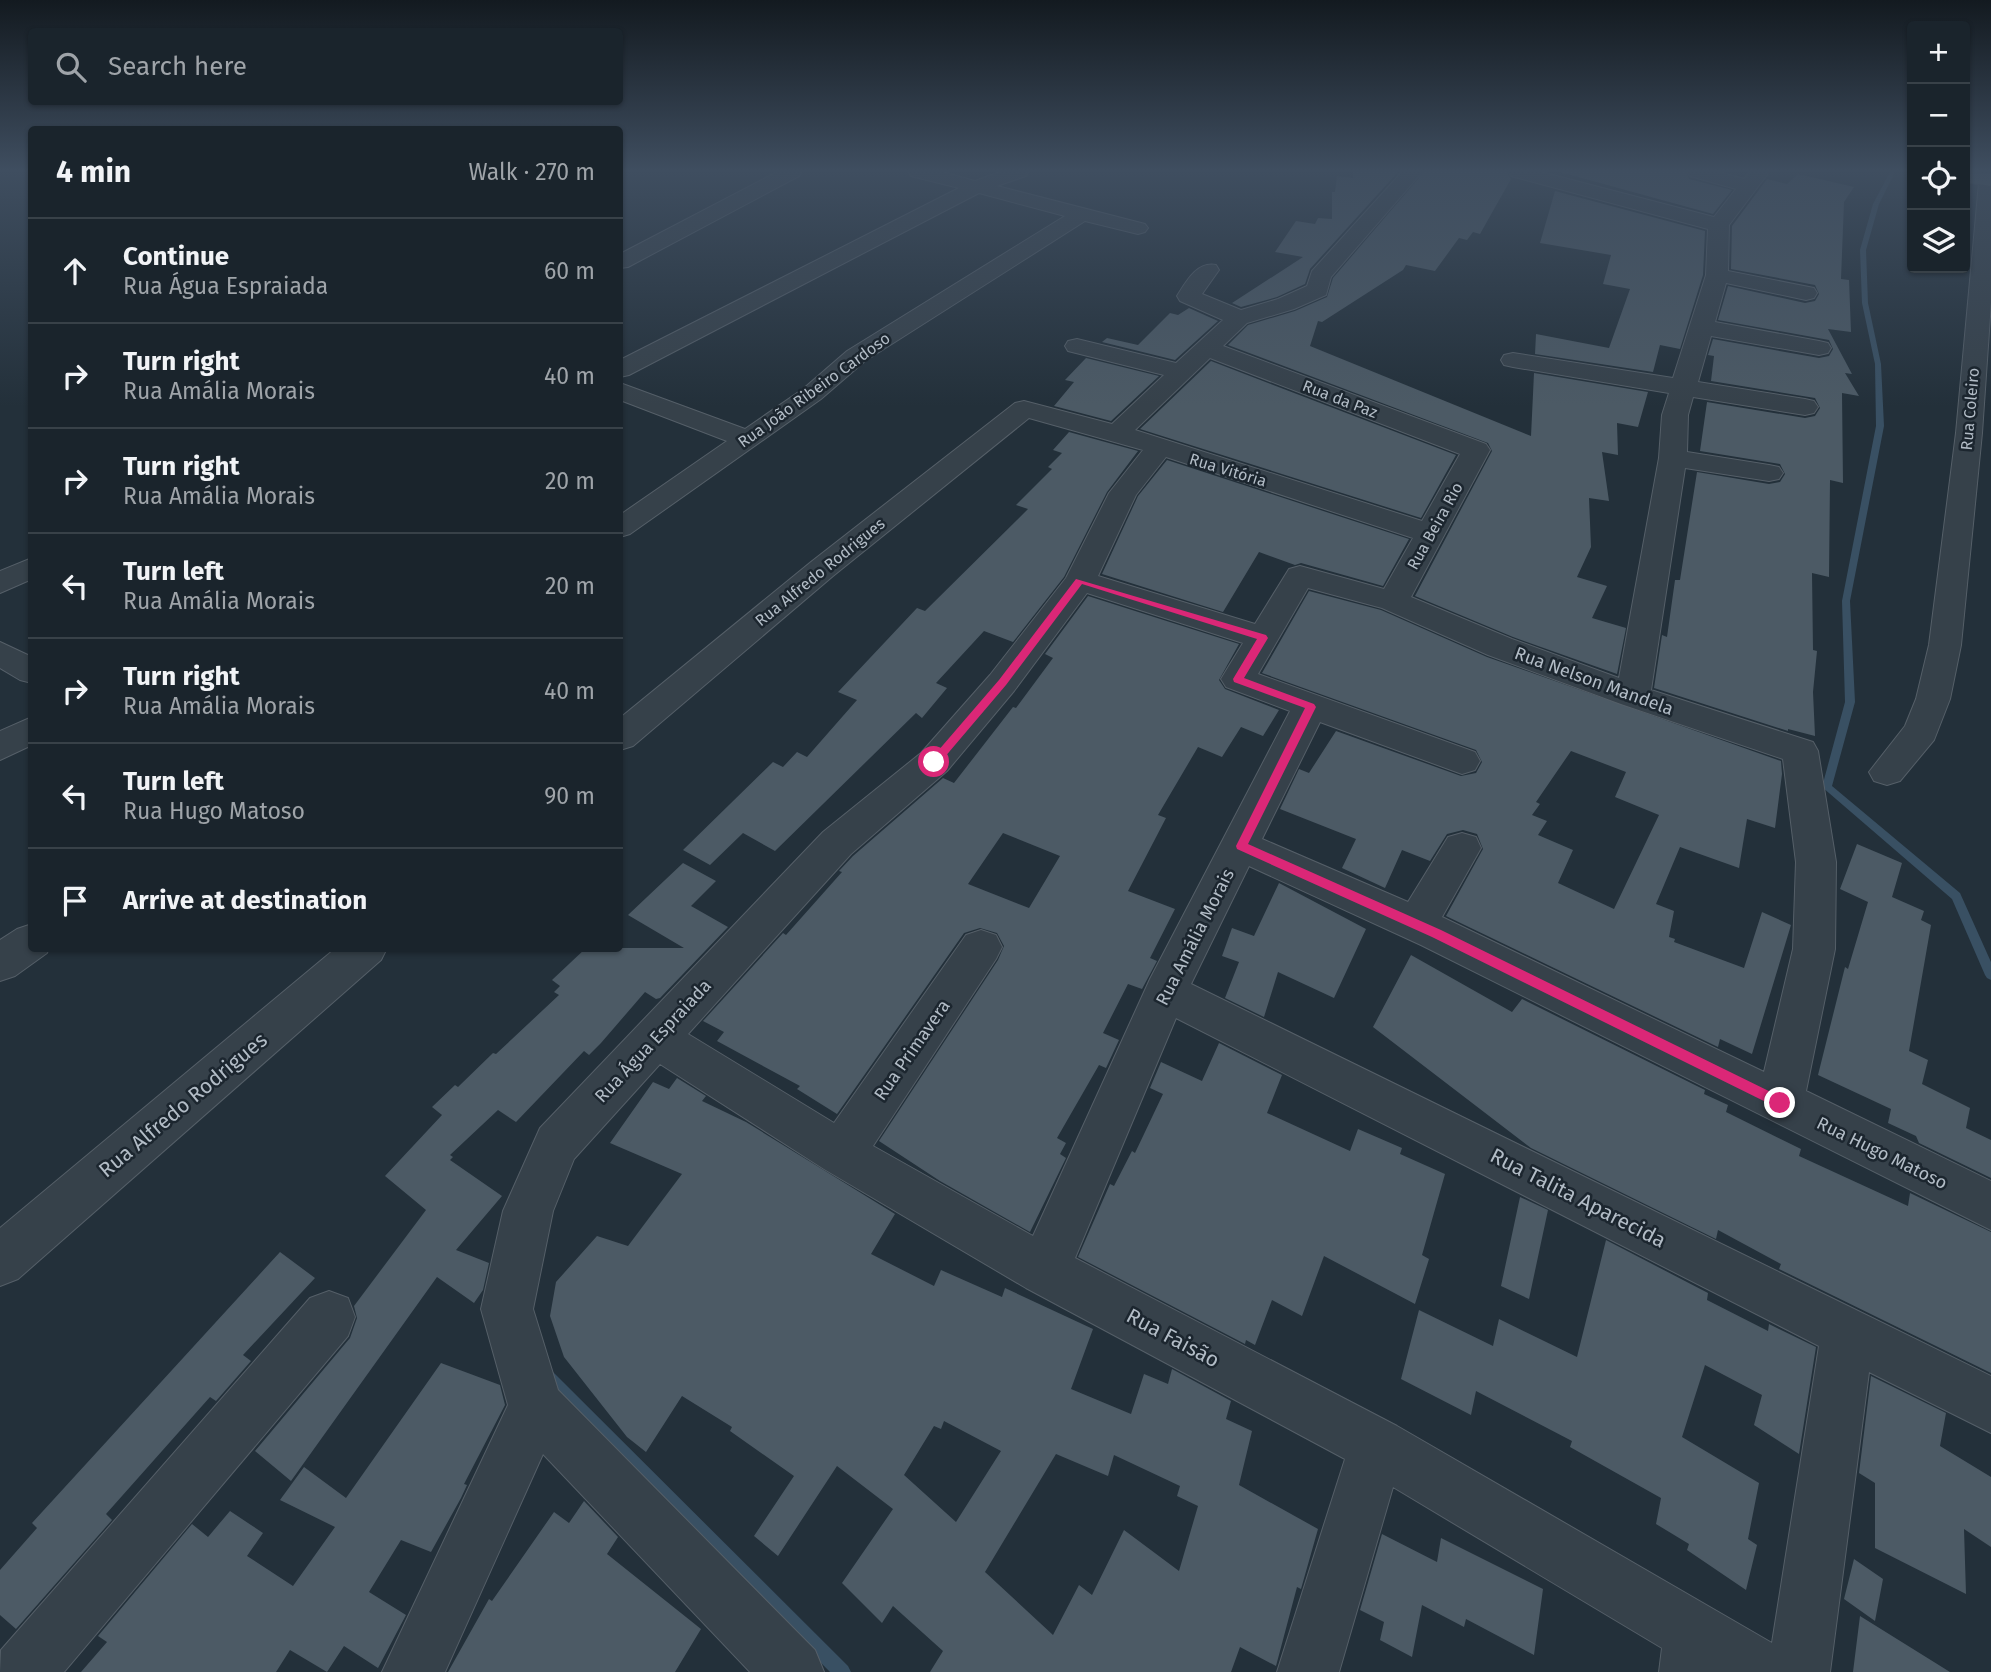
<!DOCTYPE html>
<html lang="en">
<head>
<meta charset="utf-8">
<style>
	:root { --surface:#1a242c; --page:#232c34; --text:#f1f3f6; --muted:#9fa4a9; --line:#384148 }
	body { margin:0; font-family:"Fira Sans",sans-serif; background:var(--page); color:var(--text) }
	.controls { position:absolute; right:21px; top:21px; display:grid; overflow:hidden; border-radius:7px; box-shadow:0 2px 5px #0004 }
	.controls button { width:63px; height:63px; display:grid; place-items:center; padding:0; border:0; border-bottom:2px solid var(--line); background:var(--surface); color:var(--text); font:35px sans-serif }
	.stop { position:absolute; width:21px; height:21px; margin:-16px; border:5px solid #db2777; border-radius:50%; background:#fff }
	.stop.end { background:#db2777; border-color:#fff; box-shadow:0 2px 7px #0008 }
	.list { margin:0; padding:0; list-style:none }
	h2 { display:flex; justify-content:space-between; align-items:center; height:91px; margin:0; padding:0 28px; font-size:30px }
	h2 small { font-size:23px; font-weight:400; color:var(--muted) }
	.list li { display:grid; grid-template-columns:46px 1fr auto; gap:21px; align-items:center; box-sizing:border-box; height:105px; padding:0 28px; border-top:2px solid var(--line) }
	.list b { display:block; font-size:26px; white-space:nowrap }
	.list p { margin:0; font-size:23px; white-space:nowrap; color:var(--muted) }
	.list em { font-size:23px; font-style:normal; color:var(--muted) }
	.icon { flex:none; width:38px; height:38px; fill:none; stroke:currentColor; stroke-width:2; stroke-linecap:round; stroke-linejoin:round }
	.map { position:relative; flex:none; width:1991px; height:1672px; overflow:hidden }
	.search { position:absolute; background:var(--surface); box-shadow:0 2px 5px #0004; left:28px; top:28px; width:595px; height:77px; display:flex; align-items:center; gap:18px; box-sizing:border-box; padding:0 24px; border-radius:7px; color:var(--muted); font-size:26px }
	.panel { position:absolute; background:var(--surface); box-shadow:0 2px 5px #0004; left:28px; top:126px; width:595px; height:826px; border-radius:7px }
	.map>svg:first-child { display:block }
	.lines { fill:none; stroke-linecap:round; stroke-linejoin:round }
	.stream { fill:#395063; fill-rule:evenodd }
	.building { fill:#4c5a65; fill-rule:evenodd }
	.minor-casing { stroke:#555f68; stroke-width:2 }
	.major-casing { stroke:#434d56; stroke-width:2 }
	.minor { fill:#36414a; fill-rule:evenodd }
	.major { fill:#54616a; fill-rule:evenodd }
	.route { fill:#db2777 }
	.labels { text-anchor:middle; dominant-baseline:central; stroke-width:5; stroke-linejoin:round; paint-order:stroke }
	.far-street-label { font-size:16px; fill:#b2bcc6; stroke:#1c262f }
	.street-label { font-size:18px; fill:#b2bcc6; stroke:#1c262f }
	.near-street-label { font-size:21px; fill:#b2bcc6; stroke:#1c262f }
</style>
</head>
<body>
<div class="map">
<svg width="1991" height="1672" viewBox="0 0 1991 1672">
	<rect width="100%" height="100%" fill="#23303a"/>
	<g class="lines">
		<path class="stream" d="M1890,172h5l-16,32 -13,46 2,53 13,61 3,62 -34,175 5,101 -23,84 128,107 31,69v18l-4,-2 -2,-3 -33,-76 -130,-112 23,-85 -3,-101 34,-175 -1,-62 -13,-61 -2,-53 13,-46z
			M548,1370l5,2 295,294 3,6h-21l-287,-290 -2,-5 2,-5z"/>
	</g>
	<path class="building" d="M1353,172h45l-88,97 -5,15 -28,13 -36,10 -9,-4 71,-46 -28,-5 21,-31 19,3 3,-6 14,1v-27h3l2,-16 16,2z
		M1424,172h83l4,7 -31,55 -7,-2 -6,8 -8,-2 -24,33 -29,-6 -3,5 -81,52 -4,-1 -8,25 221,90 3,-63 114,19 -10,35 -21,-4 1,32 -16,-3 7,49 -20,-3 2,49 -14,30 30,9 -15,32 34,10 -9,46 -104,-37 -98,-41 77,-145 -4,-8 -260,-98 20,-20 47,-14 32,-14 6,-19z
		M1560,172h126l3,7 43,11 -19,24z
		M1798,174l56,13 -10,15 -3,77 8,1 2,52 -23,-3 24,45 -7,-1 14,23 -17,-3 1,90 -13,-3 -1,97 -17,-4 1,77 4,1 -4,41 2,44 -27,-7v2l-134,-43 8,-53 5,2 8,-57h5l17,-108 72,12 11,-2 5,-8 -5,-10 -80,-13 7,-49 98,16 10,-2 5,-8 -5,-10 -104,-17 3,-25 -6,-1 5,-16 106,19 10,-2 4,-7 -4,-9 -111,-20 10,-34 77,17 10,-2 4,-7 -4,-9 -84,-16 1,-43 35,-47 20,5z
		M1555,191l150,40 -2,44 -23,74 -20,-4 -7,27 -118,-18 1,-20 73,14 21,-59 -27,-5 8,-29 -71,-12z
		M1189,308l29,13 -43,39 -73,-18 5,-4 31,7 32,-32 8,2z
		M1086,358l73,18 -48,45 -57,-15 20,-24 -9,-2z
		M1211,361l245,94 -35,63 -281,-89z
		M1069,432l69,19 -31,41 -43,85 -51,65 -29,-11 -48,52 11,5 -25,30 -6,-5 -141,138 -32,-18 -33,32 -27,-15 90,-88 10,5 14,-15 10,5 50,-57 -19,-8 79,-84 8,3 103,-102 -12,-4 36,-36 -4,-2 14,-14 -9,-3z
		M1167,460l242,79 -26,47 -82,-23 -6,2 -36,-13 -36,60 -121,-38 36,-78z
		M1309,591l72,19 106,47 294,104 1,13 -7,54 -28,-9 -8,49 -59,-21 -24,57 18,7 -5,26 6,2 -1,3 70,26 18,-56 29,13 -39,129 -32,-15 -2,8 -272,-131 37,-67 -6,-15 -14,-4 -16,4 -17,27 -28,-11 -17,38 -43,-20 14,-29 -76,-30 19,-40 10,4 27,-42 125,45 15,-3 6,-11 -6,-12 -214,-77zM1571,751l55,21 -11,25 44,18 -45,94 -56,-26 15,-33 -35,-15 9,-14 -15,-6 8,-11 -4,-2z
		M1088,596l151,48 -20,36 6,9 54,21 -16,26 -22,-9 -19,30 -24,-10 -40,68 8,3 -38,73 47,18 -25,49 7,3 -15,28 -14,-5 -25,49 16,7 -13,28 -7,-3 -42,73 9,5 -6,11 6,4 -36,74 -90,-51 -61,-40 119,-181 6,-14 -7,-13 -17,-5 -16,5 -127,181 -40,-25 3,-3 -83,-45 7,-9 -21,-11 80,-88 3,2 56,-63 -3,-1 14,-15 90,-78 11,5 59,-76 3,1 37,-50 -8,-4zM1003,833l57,23 -31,52 -61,-24z
		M1857,844l45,19 -10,34 32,14 -3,9 10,5 -22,126 19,9 -6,24 48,24 -4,20 25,12v38l-72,-35 -3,-7 -28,-13 3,-14 -73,-34 27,-108 3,2 20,-67 -28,-13z
		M683,863l33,18 -25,25 37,21 -68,71 -4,1 -11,-7 -44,51 -12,12 -5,-4 -68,71 -18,-12 -48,45 3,2 -3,3 52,36 -46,54 33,13 -6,27 -9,13 -37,-26 -146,204 -36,-30 95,-113 7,-20 -3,-12 72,-96 -41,-34 57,-61 -10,-8 23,-22 3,2 35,-34 3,1 63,-59 -5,-3 6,-6 -8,-6 34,-32h98l-56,-33z
		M1279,883l87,46 -32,69 -56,-26 -14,45 -39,-19 14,-36 -17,-6 10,-28 22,8z
		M1411,955l101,57 10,-13 183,91 -1,4 24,11 -2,7 75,37 -2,7 109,50 2,-13 81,39v141l-212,-104 2,-5 -63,-34 -2,9 -185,-91 -158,-121z
		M1219,1043l63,32 -15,38 83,38 8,-22 44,19 -2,6 45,20 -23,81 7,4 -14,45 -91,-48 -22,60 -30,-16 -17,45 -9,-5 -1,4 -167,-87 32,-73 4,2 18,-35 3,2 28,-59 -13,-6 11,-26 41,19z
		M677,1078l29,18 -4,5 44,21 149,92 -24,40 63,32 7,-16 61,27 3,-9 88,41 -22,60 60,25 13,-40 24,10 4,-15 59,32 -5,18 26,12 -13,54 79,44 -17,60 -4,-2 -21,79 -36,-19 -9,25h-301l13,-21 -50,-45 -11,17 -40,-40 51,-74 -56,-43 -59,90 -24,-20 40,-60 -64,-45 2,-4 -50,-31 -36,56 -19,-15 -63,-80 -14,-41 6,-34 41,-46 31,10 54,-72 -72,-31 43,-61 16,7zM944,1421l57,30 -45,71 -52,-47 30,-49 7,3zM1056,1454l52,22 6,-21 66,31 -3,10 21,10 -19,65 -55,-41 -32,65 -13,-10 -26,50 -68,-63z
		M1520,1197l28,13 -19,89 -28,-13z
		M1606,1240l102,53 -1,7 61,31 1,-7 47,23 -17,107 -45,-29 8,-30 -57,-30 -23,72 77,46 -11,56 9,6 -11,45 -59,-40 2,-6 -33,-20 5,-26 -91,-51 2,-6 -96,-50 -5,24 -70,-36 18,-69 74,36 6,-27 78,38z
		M280,1252l35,26 -72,77 8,6 -35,40 -6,-4 -104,117 6,6 -96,109 -16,-14v-45l37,-42 -5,-5z
		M441,1363l59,22 5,20 -41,79 3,1 -6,13 -30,54 -30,-12 -32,52 37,23 -28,53 -34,-22 -17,26 -37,-22 -14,22h-195l26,-30 -9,-6 94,-112 16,13 22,-26 33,22 -16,23 46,30 42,-59 -55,-27 24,-33 42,31z
		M1871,1376l75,37 -6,33 51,31v70l-27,-18 2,65 -91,-46v-65l-16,-10z
		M584,1501l34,36 -11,17 94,75 -26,43h-227l41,-73 3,2 62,-89 15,11z
		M1382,1534l55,28 4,-24 102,51 -9,66 -68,-36 -2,8 -42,-22 -10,52 -32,-17 4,-18 -24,-12z
		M1854,1559l29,20 -8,42 -31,-22z
		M1860,1616l90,56h-97z"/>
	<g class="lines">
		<defs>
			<path id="minor" d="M777,172h24l-2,4 -171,91 -8,1v-14z
				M909,172h33l33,9 25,-9h28l-2,4 -29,10 148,38 3,4 -3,4 -7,2 -53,-13 -220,140 -44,38 -191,135 -10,3v-22l107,-74 -107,-41v-17l125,46 58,-40 44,-38 218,-135 -86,-23 -350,182 -9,2v-17l339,-172 -48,-12z
				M1402,172h20l-91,105 -5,18 -32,14 -47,14 -24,23 263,98 4,6 -79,147 101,42 107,39 40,-220 3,-43 7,-22 -156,-26 -9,-2 -3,-5 3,-5 9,-2 160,25 33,-103 2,-46 -197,-53 -2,-4h32l173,45 22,-28 -46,-13 -2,-4h31l25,7 6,-7h19l-40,53 -1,46 86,17 3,5 -3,5 -8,2 -80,-17 -11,39 104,19 9,2 3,5 -3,5 -9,2 -108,-19 -13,46 107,17 9,2 4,6 -4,6 -9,2 -112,-18 -5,18 -1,37 82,13 10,2 4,6 -4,6 -10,2 -84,-13 -34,222 162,52 5,9 18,111 -1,87 -29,142 185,90v49l-570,-285 -172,-79 -58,118 800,392v57l-122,-61 -39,300h-171l3,-24 -269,-161 -54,185h-62l68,-213 -319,-171 -202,-119 -164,-105 -86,95 -21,52 -20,98 25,81 257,260 9,22h-74l-207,-218 -98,218h-63l126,-267 -27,-96 22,-98 37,-83 283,-296 98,-79 69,-78 76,-97 43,-85 34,-43 -114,-32 -196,158 -200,170 -13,4v-32l191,-156 204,-159 9,-2 88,23 52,-49 -96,-24 -3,-5 3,-5 9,-2 99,24 47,-43 -43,-19 -3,-5c9,-14 20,-35 39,-31l3,5 -17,24 39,16 37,-11 29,-13 5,-15zM1210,358l250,96 -38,67 -287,-91zM1166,457l247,81 -29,51 -84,-23 -11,3 -34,55 -157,-48 38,-81zM1308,588l74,20 106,47 133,49 162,55 13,103 -3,87 -29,123 -322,-155 39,-69 -5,-11 -14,-4 -14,4 -40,65 -146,-63 58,-117 142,52 13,-4 5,-9 -5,-9 -217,-78zM1087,593l156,50 -22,36 5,8 64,24 -140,268 -117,257 -160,-90 123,-187 6,-12 -6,-12 -15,-5 -15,5 -132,188 -146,-89 163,-180 96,-83 67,-80zM1176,1018l643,328 -47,297 -375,-217 -322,-168z
				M1980,172h11v130l-9,131 -21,212 -11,54 -16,41 -34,41 -13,4 -13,-4 -5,-9 36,-46 11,-27 13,-54 27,-212z
				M32,558v21l-32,14v-22z
				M0,642l32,15v26l-12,-3 -20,-12z
				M32,717v28l-32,15v-29z
				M32,924v24h17l-2,5 -32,23 -15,5v-41l17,-11z
				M336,948h51l-6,12 -363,319 -18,7v-58z
				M329,1291l19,7 7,19 -7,19 -284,336h-64l1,-22 309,-352z"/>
			<path id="major" d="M1965,172l26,2v12l-26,-4z"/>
		</defs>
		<use href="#minor" class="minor-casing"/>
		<use href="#major" class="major-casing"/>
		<use href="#minor" class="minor"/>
		<use href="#major" class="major"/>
	</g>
	<linearGradient id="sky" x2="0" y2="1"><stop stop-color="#131a20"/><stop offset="0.42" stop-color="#3f4e60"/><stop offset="1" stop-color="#3f4e60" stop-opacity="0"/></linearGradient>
	<rect width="1991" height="406" fill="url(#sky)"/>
	<path class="route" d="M1076,579l190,56 2,3 -24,40 70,26 2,3 -68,137 193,86 344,169v8h-9l-344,-170 -195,-88 -1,-3 69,-138 -71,-26 -1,-3 24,-40 -175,-55 -76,101 -68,80h-7v-6l68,-79z"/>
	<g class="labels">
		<g class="far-street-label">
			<text transform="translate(814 390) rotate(-36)">Rua João Ribeiro Cardoso</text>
			<text transform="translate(1340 399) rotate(21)">Rua da Paz</text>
			<text transform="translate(1970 409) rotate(-85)">Rua Coleiro</text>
			<text transform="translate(1228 470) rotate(17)">Rua Vitória</text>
			<text transform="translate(1435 526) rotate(-61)">Rua Beira Rio</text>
			<text transform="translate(820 572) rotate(-39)">Rua Alfredo Rodrigues</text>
		</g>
		<g class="street-label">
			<text transform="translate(1594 681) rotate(20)">Rua Nelson Mandela</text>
			<text transform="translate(1195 937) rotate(-63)">Rua Amália Morais</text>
			<text transform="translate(653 1041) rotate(-47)">Rua Água Espraiada</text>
			<text transform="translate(912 1050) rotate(-55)">Rua Primavera</text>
			<text transform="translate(1882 1153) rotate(26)">Rua Hugo Matoso</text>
		</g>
		<g class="near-street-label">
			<text transform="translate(183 1105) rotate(-40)">Rua Alfredo Rodrigues</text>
			<text transform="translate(1578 1198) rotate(27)">Rua Talita Aparecida</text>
			<text transform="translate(1173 1338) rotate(28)">Rua Faisão</text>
		</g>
	</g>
</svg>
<div class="controls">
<button>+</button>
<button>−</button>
<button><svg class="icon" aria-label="locate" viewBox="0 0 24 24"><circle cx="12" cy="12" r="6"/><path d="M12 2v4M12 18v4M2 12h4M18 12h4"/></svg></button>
<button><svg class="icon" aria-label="layers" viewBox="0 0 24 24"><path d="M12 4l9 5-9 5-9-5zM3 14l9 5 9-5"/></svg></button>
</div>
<div class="stop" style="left:934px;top:762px"></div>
<div class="stop end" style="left:1780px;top:1103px"></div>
<div class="search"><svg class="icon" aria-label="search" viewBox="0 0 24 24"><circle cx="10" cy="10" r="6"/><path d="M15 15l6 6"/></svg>Search here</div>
<section class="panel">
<h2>4 min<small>Walk · 270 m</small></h2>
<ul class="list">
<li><svg class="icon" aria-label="ahead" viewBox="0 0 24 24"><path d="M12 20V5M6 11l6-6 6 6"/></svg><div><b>Continue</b><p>Rua Água Espraiada</p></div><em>60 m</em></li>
<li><svg class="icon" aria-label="right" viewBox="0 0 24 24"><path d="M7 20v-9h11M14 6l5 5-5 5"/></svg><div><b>Turn right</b><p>Rua Amália Morais</p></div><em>40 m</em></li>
<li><svg class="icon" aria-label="right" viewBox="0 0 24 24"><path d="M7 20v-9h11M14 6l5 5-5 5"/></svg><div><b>Turn right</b><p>Rua Amália Morais</p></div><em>20 m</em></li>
<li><svg class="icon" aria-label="left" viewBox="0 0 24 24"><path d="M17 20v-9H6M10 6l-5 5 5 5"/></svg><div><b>Turn left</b><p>Rua Amália Morais</p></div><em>20 m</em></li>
<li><svg class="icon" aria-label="right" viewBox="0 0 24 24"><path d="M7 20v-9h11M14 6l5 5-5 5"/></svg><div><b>Turn right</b><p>Rua Amália Morais</p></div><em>40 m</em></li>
<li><svg class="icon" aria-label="left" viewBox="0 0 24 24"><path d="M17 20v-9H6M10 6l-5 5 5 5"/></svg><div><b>Turn left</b><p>Rua Hugo Matoso</p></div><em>90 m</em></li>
<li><svg class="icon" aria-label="arrive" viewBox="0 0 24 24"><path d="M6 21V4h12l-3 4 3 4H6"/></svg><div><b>Arrive at destination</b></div></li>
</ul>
</section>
</div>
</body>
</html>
